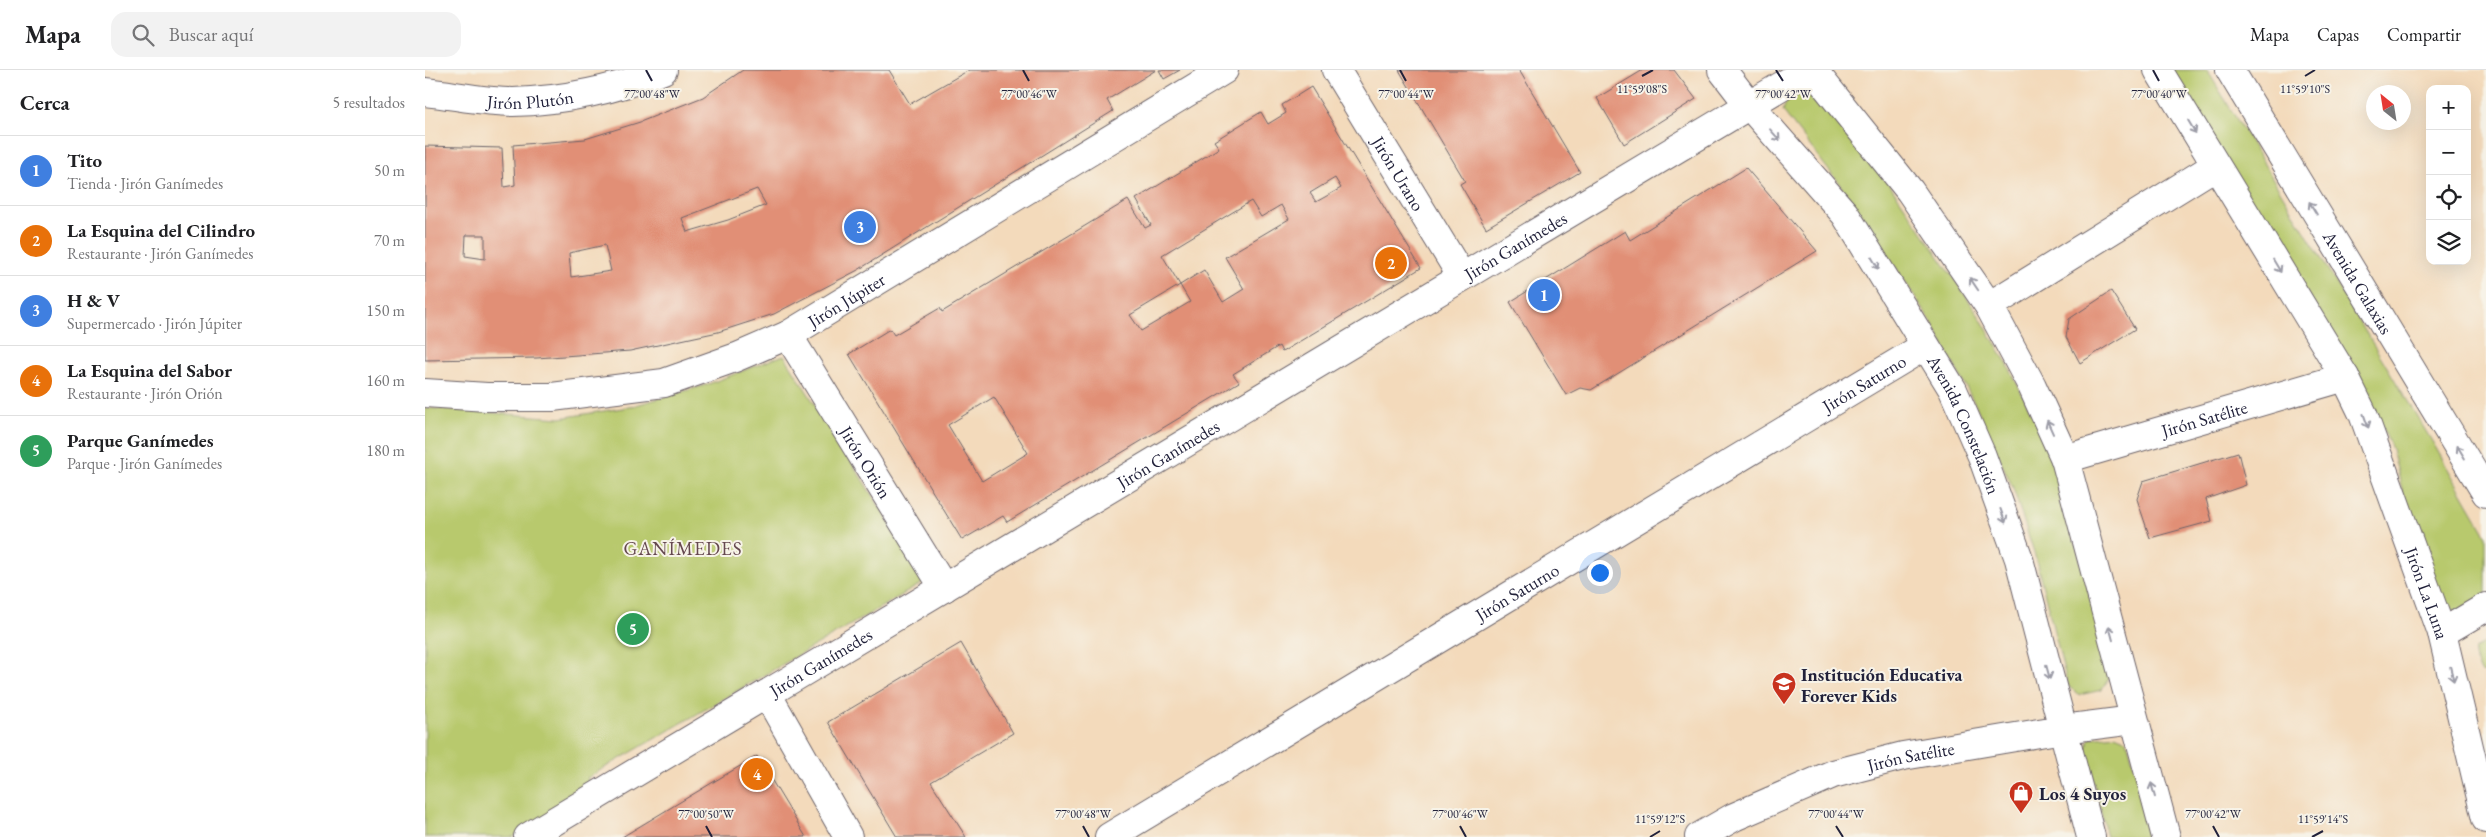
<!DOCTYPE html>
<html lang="es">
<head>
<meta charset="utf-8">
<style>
	:root { --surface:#fff; --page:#f2f2f2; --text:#202124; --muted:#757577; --line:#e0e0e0; --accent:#d93025 }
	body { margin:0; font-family:"EB Garamond",serif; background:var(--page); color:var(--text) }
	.controls { position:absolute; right:15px; top:15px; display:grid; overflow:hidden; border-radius:10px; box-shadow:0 5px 20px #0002 }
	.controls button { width:45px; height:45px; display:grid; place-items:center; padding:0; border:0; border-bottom:1px solid var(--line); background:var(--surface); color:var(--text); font:25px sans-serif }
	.compass { position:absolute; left:1941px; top:15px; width:45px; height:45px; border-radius:50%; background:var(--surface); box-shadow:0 5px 20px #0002; rotate:330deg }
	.you { position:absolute; left:1174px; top:502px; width:18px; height:18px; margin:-12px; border:4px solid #fff; border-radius:50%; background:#1a73e8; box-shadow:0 0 0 8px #1a73e833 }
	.badge { display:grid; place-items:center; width:32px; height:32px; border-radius:50%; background:var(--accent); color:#fff; font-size:16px; font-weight:700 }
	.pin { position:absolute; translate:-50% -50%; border:2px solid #fff; box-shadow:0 1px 5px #0006 }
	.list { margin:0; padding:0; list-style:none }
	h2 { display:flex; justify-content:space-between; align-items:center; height:65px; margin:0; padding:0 20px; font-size:21px }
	h2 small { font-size:16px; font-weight:400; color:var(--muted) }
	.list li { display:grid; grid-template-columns:32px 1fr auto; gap:15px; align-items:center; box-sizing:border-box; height:70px; padding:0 20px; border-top:1px solid var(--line) }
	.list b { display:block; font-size:19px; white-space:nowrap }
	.list p { margin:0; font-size:16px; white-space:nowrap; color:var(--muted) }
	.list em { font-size:16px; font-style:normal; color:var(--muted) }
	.icon { flex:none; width:28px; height:28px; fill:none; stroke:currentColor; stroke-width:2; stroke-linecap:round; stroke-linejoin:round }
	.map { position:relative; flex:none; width:2061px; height:767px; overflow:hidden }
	header { display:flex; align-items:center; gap:30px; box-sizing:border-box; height:70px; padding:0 25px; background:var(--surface); border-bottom:1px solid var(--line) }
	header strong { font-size:24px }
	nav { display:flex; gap:28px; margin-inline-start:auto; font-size:18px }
	.search { width:350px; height:45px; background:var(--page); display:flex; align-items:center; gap:12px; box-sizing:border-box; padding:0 18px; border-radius:15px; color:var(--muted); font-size:19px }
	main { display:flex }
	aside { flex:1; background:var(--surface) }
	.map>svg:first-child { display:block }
	.green { fill:#b8c96d; stroke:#6d7654 }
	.building { fill:#e18f76; fill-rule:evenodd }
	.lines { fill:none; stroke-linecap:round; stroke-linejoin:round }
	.minor-casing { stroke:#6b6268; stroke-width:30 }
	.tertiary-casing { stroke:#6b6268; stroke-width:30 }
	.minor { stroke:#fff; stroke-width:28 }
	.tertiary { stroke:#fff; stroke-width:28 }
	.oneway { stroke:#9c9ca7 }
	.ticks { fill:none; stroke:#22223b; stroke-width:2 }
	.labels { text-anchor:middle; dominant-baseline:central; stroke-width:4; stroke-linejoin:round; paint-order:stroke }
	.street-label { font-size:18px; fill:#22223b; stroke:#f7f3e8 }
	.poi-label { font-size:18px; font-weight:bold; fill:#22223b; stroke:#f7f3e8; text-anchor:start }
	.neighbourhood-label { font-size:19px; letter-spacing:1px; fill:#654850; stroke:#f7f3e8 }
	.ticks-label { font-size:12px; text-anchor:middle; fill:#22223b; stroke:#f7f3e8; stroke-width:4; stroke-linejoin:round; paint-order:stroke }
</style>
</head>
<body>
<header>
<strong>Mapa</strong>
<div class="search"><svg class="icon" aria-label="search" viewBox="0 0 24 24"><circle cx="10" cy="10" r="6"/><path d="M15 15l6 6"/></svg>Buscar aquí</div>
<nav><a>Mapa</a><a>Capas</a><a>Compartir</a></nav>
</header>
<main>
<aside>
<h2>Cerca<small>5 resultados</small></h2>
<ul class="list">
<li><span class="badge" style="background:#3f7fe0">1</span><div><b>Tito</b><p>Tienda · Jirón Ganímedes</p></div><em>50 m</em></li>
<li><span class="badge" style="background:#e8710a">2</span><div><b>La Esquina del Cilindro</b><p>Restaurante · Jirón Ganímedes</p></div><em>70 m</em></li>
<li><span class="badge" style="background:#3f7fe0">3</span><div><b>H &amp; V</b><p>Supermercado · Jirón Júpiter</p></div><em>150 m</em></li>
<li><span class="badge" style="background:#e8710a">4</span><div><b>La Esquina del Sabor</b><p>Restaurante · Jirón Orión</p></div><em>160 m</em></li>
<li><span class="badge" style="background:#2e9e5b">5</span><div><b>Parque Ganímedes</b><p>Parque · Jirón Ganímedes</p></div><em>180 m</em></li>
</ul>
</aside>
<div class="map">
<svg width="2061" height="767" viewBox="0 0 2061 767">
	<rect width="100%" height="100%" fill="#f7f3e8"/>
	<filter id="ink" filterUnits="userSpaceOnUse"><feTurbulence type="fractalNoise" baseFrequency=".02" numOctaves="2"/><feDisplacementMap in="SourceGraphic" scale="10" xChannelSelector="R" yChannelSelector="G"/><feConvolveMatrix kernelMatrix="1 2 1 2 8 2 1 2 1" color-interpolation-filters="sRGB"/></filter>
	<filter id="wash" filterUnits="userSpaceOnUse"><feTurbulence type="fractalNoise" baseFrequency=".0096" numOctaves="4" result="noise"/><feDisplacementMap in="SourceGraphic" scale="20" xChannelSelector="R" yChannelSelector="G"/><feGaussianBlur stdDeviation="1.12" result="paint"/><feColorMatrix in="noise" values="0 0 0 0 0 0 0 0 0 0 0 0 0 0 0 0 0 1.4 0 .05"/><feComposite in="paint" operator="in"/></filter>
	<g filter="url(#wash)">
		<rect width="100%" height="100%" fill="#f3dabb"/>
		<path class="green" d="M1745,0h37l226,373 53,92v60l-30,17 -16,-13 -24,-54 -24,-96 -26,-58z
			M1383,20l16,8 64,84 88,129 32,54 35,72 17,48 51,189 -9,16 -23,5 -11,-9 -34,-134 -21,-64 -37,-82 -44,-83 -78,-120 -71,-92 4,-12z
			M359,285l142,226 -339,197 6,10 -80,49h-88v-429l135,10 69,-11 77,-22z
			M2061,573v30l-5,-1 -7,-15 1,-8z
			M1690,665l12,5 26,97h-46l-21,-87 4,-12z"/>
		<g id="blocks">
			<path class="building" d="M318,0h146l21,34 59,-34h187l-49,30 6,11 -255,159 -84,44 -56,18 -88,19 -93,7 -112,2v-214l77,2 2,39 11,-2 -2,-40 72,-6 55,-17 63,-25zM332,119l9,16 -38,15 -41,12 -5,-14zM41,165h19v24l-20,-3zM180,175l6,26 -40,6 -2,-24z
				M734,0h21l-16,9z
				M974,0h120l61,102 -94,56 -26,-44 5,-3z
				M1218,0h31l22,29 -72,45 -27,-46z
				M886,17l110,181 -139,84 -3,-6 -46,28 6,8 -232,140 -4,-6 -41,24 -113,-186 41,-25 4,6 46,-27 2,4 186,-112 17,28 6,-3 -15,-26 83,-51 -5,-7 47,-29 7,12 18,-11 -4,-8zM910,108l6,10 -25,14 -6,-9zM826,131l10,16 20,-12 8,14 -64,38 19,32 -21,13 -19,-32 -24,15 -18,-30zM755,215l10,17 -49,29 -11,-16zM569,327l34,56 -46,28 -34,-56z
				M1321,98l71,83 -226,139 -11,-2 -14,7 -56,-93 115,-71 5,9z
				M1686,221l24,38 -55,34 -14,-26 3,-18z
				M1813,382l8,33 -40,14 6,22 -62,17 -13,-39 6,-18z
				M536,573l52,90 -82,49 35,55h-69l-69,-115z
				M332,686l49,81h-184l98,-59z"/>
		</g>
	</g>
	<g filter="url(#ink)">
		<use href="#blocks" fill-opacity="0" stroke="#6b6268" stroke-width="1"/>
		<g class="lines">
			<defs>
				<g id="minor">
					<path id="s1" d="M911,0l126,207"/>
					<path id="s2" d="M1733,0l187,307 18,37 79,219 44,186"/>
					<path id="s3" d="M1805,0l256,423"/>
					<path id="s4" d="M0,22c29,3 59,10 88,10 47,-1 107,-13 150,-32"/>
					<path d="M1564,236l226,-140"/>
					<path id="s5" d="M363,265l156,253"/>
					<path id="s6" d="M0,323l62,4h65l112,-14 73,-26 51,-22 436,-265"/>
					<path id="s7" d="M1640,389l280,-82"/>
					<path d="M2017,563l44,-26"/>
					<path d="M342,624l81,143"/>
					<path id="s8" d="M103,767l1280,-767"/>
					<path id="s9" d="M684,767l816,-491"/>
					<path id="s10" d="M1274,767l35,-20 99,-43 70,-18 160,-27 71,-9"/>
				</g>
				<g id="tertiary">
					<path id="s11" d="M1297,0l27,35 96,109 108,176 29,66 37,103 72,278"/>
					<path d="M1388,0l97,121 79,115 43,80 33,73 101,378"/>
				</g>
			</defs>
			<use href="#minor" class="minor-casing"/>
			<use href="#tertiary" class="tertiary-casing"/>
			<use href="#minor" class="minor"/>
			<use href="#tertiary" class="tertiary"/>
		</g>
		<defs><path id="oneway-shaft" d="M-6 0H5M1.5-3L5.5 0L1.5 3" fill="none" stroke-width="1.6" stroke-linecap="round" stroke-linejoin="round" transform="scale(1.25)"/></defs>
		<g class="oneway">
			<use href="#oneway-shaft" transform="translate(1767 57) rotate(59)"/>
			<use href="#oneway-shaft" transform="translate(1350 65) rotate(49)"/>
			<use href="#oneway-shaft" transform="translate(1888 138) rotate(-121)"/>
			<use href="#oneway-shaft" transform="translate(1450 193) rotate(59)"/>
			<use href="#oneway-shaft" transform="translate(1852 196) rotate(59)"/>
			<use href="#oneway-shaft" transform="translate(1549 214) rotate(-124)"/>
			<use href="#oneway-shaft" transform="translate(1941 351) rotate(70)"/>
			<use href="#oneway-shaft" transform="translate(1625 357) rotate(-114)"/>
			<use href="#oneway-shaft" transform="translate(2036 382) rotate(-121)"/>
			<use href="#oneway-shaft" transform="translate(1578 446) rotate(70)"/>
			<use href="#oneway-shaft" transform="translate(1686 563) rotate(-105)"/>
			<use href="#oneway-shaft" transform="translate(1623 602) rotate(75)"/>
			<use href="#oneway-shaft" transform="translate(2027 604) rotate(76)"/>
			<use href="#oneway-shaft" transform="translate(1728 720) rotate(-105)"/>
		</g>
	</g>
	<path class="ticks" d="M221,0l6,11M598,0l6,11M975,0l6,11M1351,0l7,11M1728,0l6,11M1217,6l11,-6M1880,6l10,-6M281,756l6,11M658,756l6,11M1035,756l6,11M1411,756l7,11M1788,756l6,11M1225,767l10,-6M1887,767l11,-6"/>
	<defs>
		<symbol id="school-pin" viewBox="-11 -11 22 30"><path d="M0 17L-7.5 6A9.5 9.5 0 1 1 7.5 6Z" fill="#c8321e" stroke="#f7f3e8"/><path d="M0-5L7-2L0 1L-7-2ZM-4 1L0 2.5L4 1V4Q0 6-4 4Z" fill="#fff"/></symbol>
		<symbol id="shop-pin" viewBox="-11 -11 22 30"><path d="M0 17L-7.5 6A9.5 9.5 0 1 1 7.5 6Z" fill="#c8321e" stroke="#f7f3e8"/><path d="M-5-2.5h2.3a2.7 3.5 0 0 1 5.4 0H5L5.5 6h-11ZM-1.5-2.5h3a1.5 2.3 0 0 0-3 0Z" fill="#fff"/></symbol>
	</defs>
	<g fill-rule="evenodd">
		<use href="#school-pin" x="1345" y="600" width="28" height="38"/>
		<use href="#shop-pin" x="1582" y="709" width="28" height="38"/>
	</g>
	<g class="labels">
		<g class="street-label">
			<text stroke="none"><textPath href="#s4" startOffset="106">Jirón Plutón</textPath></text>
			<text stroke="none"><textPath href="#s1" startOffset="121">Jirón Urano</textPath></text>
			<text stroke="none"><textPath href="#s8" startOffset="1151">Jirón Ganímedes</textPath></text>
			<text stroke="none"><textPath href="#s3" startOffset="248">Avenida Galaxias</textPath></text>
			<text stroke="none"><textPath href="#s6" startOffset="441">Jirón Júpiter</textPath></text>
			<text stroke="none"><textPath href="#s9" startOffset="881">Jirón Saturno</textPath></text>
			<text stroke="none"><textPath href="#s7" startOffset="145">Jirón Satélite</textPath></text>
			<text stroke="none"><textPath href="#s11" startOffset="432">Avenida Constelación</textPath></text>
			<text stroke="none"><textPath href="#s8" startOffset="746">Jirón Ganímedes</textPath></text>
			<text stroke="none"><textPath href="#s5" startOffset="149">Jirón Orión</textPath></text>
			<text stroke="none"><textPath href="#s9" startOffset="476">Jirón Saturno</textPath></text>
			<text stroke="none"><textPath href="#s2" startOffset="591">Jirón La Luna</textPath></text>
			<text stroke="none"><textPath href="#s8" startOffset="341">Jirón Ganímedes</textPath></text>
			<text stroke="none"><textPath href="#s10" startOffset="228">Jirón Satélite</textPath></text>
		</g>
		<g class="poi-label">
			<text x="1376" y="604">Institución Educativa<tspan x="1376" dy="21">Forever Kids</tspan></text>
			<text x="1614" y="723">Los 4 Suyos</text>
		</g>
		<g class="neighbourhood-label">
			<text x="258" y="478">GANÍMEDES</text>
		</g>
	</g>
	<g class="ticks-label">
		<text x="1880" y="23">11°59'10"S</text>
		<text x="1217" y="23">11°59'08"S</text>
		<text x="227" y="28">77°00'48"W</text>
		<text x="604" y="28">77°00'46"W</text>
		<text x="981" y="28">77°00'44"W</text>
		<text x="1358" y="28">77°00'42"W</text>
		<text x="1734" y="28">77°00'40"W</text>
		<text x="281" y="748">77°00'50"W</text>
		<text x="658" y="748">77°00'48"W</text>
		<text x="1035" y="748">77°00'46"W</text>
		<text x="1411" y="748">77°00'44"W</text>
		<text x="1788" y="748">77°00'42"W</text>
		<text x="1235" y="753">11°59'12"S</text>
		<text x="1898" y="753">11°59'14"S</text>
	</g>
</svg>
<div class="controls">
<button>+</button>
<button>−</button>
<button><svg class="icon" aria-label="locate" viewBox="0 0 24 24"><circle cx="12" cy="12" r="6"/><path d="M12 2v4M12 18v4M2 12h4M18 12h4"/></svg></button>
<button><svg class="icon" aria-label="layers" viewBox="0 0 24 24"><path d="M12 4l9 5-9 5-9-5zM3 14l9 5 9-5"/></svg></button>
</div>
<svg class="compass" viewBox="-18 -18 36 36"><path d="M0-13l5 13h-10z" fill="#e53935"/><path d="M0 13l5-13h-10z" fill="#757577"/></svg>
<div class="you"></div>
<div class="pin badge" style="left:1119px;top:225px;background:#3f7fe0">1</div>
<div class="pin badge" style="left:966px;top:193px;background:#e8710a">2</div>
<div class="pin badge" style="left:435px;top:157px;background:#3f7fe0">3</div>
<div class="pin badge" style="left:332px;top:704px;background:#e8710a">4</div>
<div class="pin badge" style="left:208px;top:559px;background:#2e9e5b">5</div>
</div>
</main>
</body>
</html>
